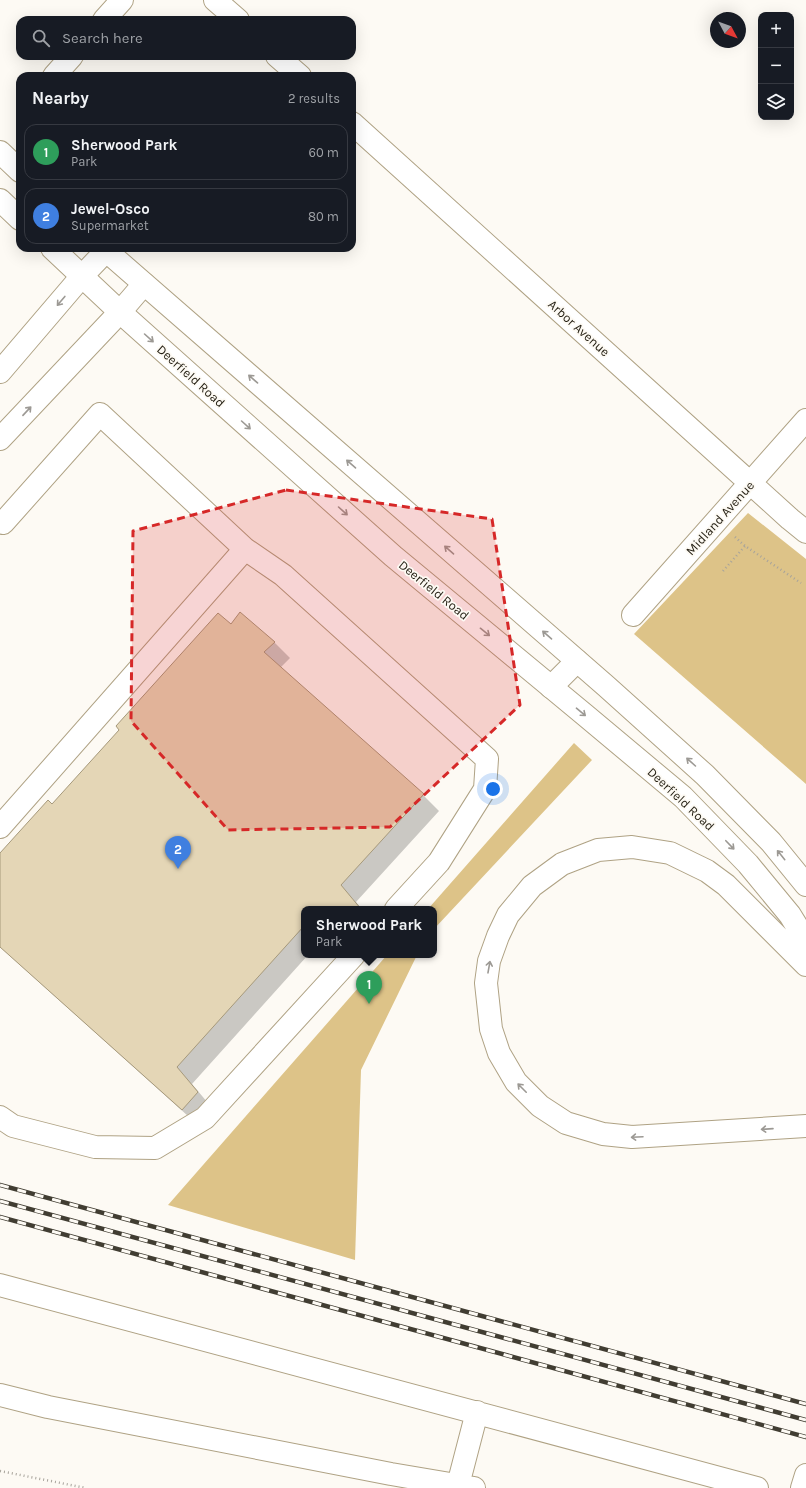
<!DOCTYPE html>
<html lang="en">
<head>
<meta charset="utf-8">
<style>
	:root { --surface:#171b24; --page:#242831; --text:#f1f3f6; --muted:#9ea1a6; --line:#363941; --accent:#3388b7 }
	body { margin:0; font-family:Karla,sans-serif; background:var(--page); color:var(--text) }
	.controls { position:absolute; right:12px; top:12px; display:grid; overflow:hidden; border-radius:8px; box-shadow:0 4px 16px #0002 }
	.controls button { width:36px; height:36px; display:grid; place-items:center; padding:0; border:0; border-bottom:1px solid var(--line); background:var(--surface); color:var(--text); font:20px sans-serif }
	.compass { position:absolute; left:710px; top:12px; width:36px; height:36px; border-radius:50%; background:var(--surface); box-shadow:0 4px 16px #0002; rotate:131deg }
	.you { position:absolute; left:493px; top:789px; width:14px; height:14px; margin:-10px; border:3px solid #fff; border-radius:50%; background:#1a73e8; box-shadow:0 0 0 6px #1a73e833 }
	.badge { display:grid; place-items:center; width:26px; height:26px; border-radius:50%; background:var(--accent); color:#fff; font-size:13px; font-weight:700 }
	.pin { position:absolute; translate:-50% -33px; filter:drop-shadow(0 1px 2px #0008) }
	.pin::after { content:''; position:absolute; top:21px; width:14px; height:12px; background:inherit; clip-path:polygon(0 0,100% 0,50% 100%) }
	.popup { position:absolute; left:301px; top:906px; width:136px; height:52px; box-sizing:border-box; display:grid; place-content:center; border-radius:8px; background:var(--surface); filter:drop-shadow(0 1px 3px #0005); font-size:13px; white-space:nowrap; color:var(--muted) }
	.popup b { font-size:15px; color:var(--text) }
	.popup::after { content:''; position:absolute; left:50%; top:100%; margin-left:-8px; border:8px solid transparent; border-top-color:var(--surface) }
	.list { margin:0; padding:0; list-style:none }
	h2 { display:flex; justify-content:space-between; align-items:center; height:52px; margin:0; padding:0 16px; font-size:17px }
	h2 small { font-size:13px; font-weight:400; color:var(--muted) }
	.list li { display:grid; grid-template-columns:26px 1fr auto; gap:12px; align-items:center; box-sizing:border-box; height:56px; margin:0 8px 8px; padding:0 8px; border:1px solid var(--line); border-radius:12px }
	.list b { display:block; font-size:15px; white-space:nowrap }
	.list p { margin:0; font-size:13px; white-space:nowrap; color:var(--muted) }
	.list em { font-size:13px; font-style:normal; color:var(--muted) }
	.icon { flex:none; width:22px; height:22px; fill:none; stroke:currentColor; stroke-width:2; stroke-linecap:round; stroke-linejoin:round }
	.map { position:relative; flex:none; width:806px; height:1488px; overflow:hidden }
	.search { position:absolute; background:var(--surface); box-shadow:0 4px 16px #0002; left:16px; top:16px; width:340px; height:44px; display:flex; align-items:center; gap:10px; box-sizing:border-box; padding:0 14px; border-radius:12px; color:var(--muted); font-size:15px }
	.panel { position:absolute; background:var(--surface); box-shadow:0 4px 16px #0002; left:16px; top:72px; width:340px; height:180px; border-radius:12px }
	.map>svg:first-child { display:block }
	.green { fill:#ddc388 }
	.shadow { fill:#0003 }
	.building { fill:#e4d6b6; stroke:#a6997b }
	.lines { fill:none; stroke-linecap:round; stroke-linejoin:round }
	.minor-casing { stroke:#afa284; stroke-width:24 }
	.major-casing { stroke:#afa284; stroke-width:24 }
	.path { stroke:#a7a39b; stroke-width:2.5; stroke-dasharray:1 3; stroke-linecap:butt }
	.minor { stroke:#fff; stroke-width:22 }
	.major { stroke:#fff; stroke-width:22 }
	.rail-casing { stroke:#413d32; stroke-width:4.5 }
	.rail { stroke:#fdfaf4; stroke-width:3; stroke-dasharray:9; stroke-linecap:butt }
	.oneway { stroke:#9c9994 }
	.marked { fill:#d62828; fill-opacity:0.2; stroke:#d62828; stroke-width:3; stroke-dasharray:8 5; stroke-linejoin:round }
	.labels { text-anchor:middle; dominant-baseline:central; stroke-width:3.5; stroke-linejoin:round; paint-order:stroke }
	.street-label { font-size:13px; fill:#221d11; stroke:#fdfaf4 }
</style>
</head>
<body>
<div class="map">
<svg width="806" height="1488" viewBox="0 0 806 1488">
	<rect width="100%" height="100%" fill="#fdfaf4"/>
	<path class="green" d="M748,513l58,46v225l-172,-150z
		M574,743l18,17 -158,169v-20h-6z
		M387,955h30l-56,115 -6,190 -187,-55z"/>
	<path class="shadow" d="M231,625l43,17 16,16 -10,10 143,127 16,16 -83,91 6,7h-58v46h4l-116,129 21,25 -15,16 -198,-178v-93l52,-49 69,-75z"/>
	<path class="building" d="M240,612l35,30 -11,10 160,142 -83,91 20,24h-57v17l-127,141 21,25 -16,18 -182,-163v-94l48,-53 4,4 67,-74 -3,-4 102,-113 13,11z"/>
	<g class="lines">
		<defs>
			<path id="minor" d="M215,0l23,20
				M104,20l18,-20
				M277,56l23,20
				M54,76l18,-20
				M352,123l438,396 16,13
				M0,372l82,-96 24,-25
				M0,439l120,-127 24,-28
				M0,521l3,2 97,-109 145,135 -245,278
				M245,549l38,26 204,184 -2,30 -46,73 -43,47
				M633,615l173,-195
				M551,687l26,-26
				M0,1117l13,9 82,21 60,1 50,-30 149,-163
				M0,1285l757,203
				M0,1395l48,12 343,67 83,14
				M458,1485l19,-73"/>
			<path id="major" d="M0,152l20,19
				M0,200l20,19
				M52,248l68,64 273,244 192,159 98,82 65,67 42,51 16,26
				M103,248l503,438 99,89 66,67 35,43
				M806,965l-80,-80 -19,-14 -37,-18 -38,-6 -34,3 -36,14 -30,22 -24,29 -10,21 -9,25 -3,22 5,46 8,24 17,29 24,24 26,17 37,11 29,3 174,-11
				M802,1488l4,-13"/>
		</defs>
		<use href="#minor" class="minor-casing"/>
		<use href="#major" class="major-casing"/>
		<path class="path" d="M735,537l10,9 56,37
			M723,571l22,-25
			M0,1471l86,17"/>
		<use href="#minor" class="minor"/>
		<use href="#major" class="major"/>
		<defs>
			<path id="rail" d="M0,1185l806,219
				M0,1201l806,219
				M0,1217l806,220"/>
		</defs>
		<use href="#rail" class="rail-casing"/>
		<use href="#rail" class="rail"/>
	</g>
	<defs><path id="oneway-shaft" d="M-6 0H5M1.5-3L5.5 0L1.5 3" fill="none" stroke-width="1.6" stroke-linecap="round" stroke-linejoin="round"/></defs>
	<g class="oneway">
		<use href="#oneway-shaft" transform="translate(61 301) rotate(130)"/>
		<use href="#oneway-shaft" transform="translate(149 338) rotate(42)"/>
		<use href="#oneway-shaft" transform="translate(253 379) rotate(-139)"/>
		<use href="#oneway-shaft" transform="translate(27 411) rotate(-47)"/>
		<use href="#oneway-shaft" transform="translate(246 425) rotate(42)"/>
		<use href="#oneway-shaft" transform="translate(351 464) rotate(-139)"/>
		<use href="#oneway-shaft" transform="translate(343 511) rotate(42)"/>
		<use href="#oneway-shaft" transform="translate(449 550) rotate(-139)"/>
		<use href="#oneway-shaft" transform="translate(485 632) rotate(39)"/>
		<use href="#oneway-shaft" transform="translate(547 635) rotate(-139)"/>
		<use href="#oneway-shaft" transform="translate(581 712) rotate(40)"/>
		<use href="#oneway-shaft" transform="translate(691 762) rotate(-138)"/>
		<use href="#oneway-shaft" transform="translate(730 845) rotate(46)"/>
		<use href="#oneway-shaft" transform="translate(781 855) rotate(-129)"/>
		<use href="#oneway-shaft" transform="translate(489 967) rotate(-80)"/>
		<use href="#oneway-shaft" transform="translate(522 1088) rotate(-135)"/>
		<use href="#oneway-shaft" transform="translate(767 1129) rotate(176)"/>
		<use href="#oneway-shaft" transform="translate(637 1137) rotate(177)"/>
	</g>
	<path class="marked" d="M286,490l206,29 28,186 -130,122 -162,3 -97,-109 2,-190z"/>
	<g class="labels">
		<g class="street-label">
			<text transform="translate(579 328) rotate(42)">Arbor Avenue</text>
			<text transform="translate(191 376) rotate(42)">Deerfield Road</text>
			<text transform="translate(720 518) rotate(-48)">Midland Avenue</text>
			<text transform="translate(434 590) rotate(39)">Deerfield Road</text>
			<text transform="translate(681 799) rotate(43)">Deerfield Road</text>
		</g>
	</g>
</svg>
<div class="controls">
<button>+</button>
<button>−</button>
<button><svg class="icon" aria-label="layers" viewBox="0 0 24 24"><path d="M12 4l9 5-9 5-9-5zM3 14l9 5 9-5"/></svg></button>
</div>
<svg class="compass" viewBox="-18 -18 36 36"><path d="M0-13l5 13h-10z" fill="#e53935"/><path d="M0 13l5-13h-10z" fill="#9ea1a6"/></svg>
<div class="you"></div>
<div class="pin badge" style="left:369px;top:1004px;background:#2e9e5b">1</div>
<div class="popup"><b>Sherwood Park</b>Park</div>
<div class="pin badge" style="left:178px;top:869px;background:#3f7fe0">2</div>
<div class="search"><svg class="icon" aria-label="search" viewBox="0 0 24 24"><circle cx="10" cy="10" r="6"/><path d="M15 15l6 6"/></svg>Search here</div>
<section class="panel">
<h2>Nearby<small>2 results</small></h2>
<ul class="list">
<li><span class="badge" style="background:#2e9e5b">1</span><div><b>Sherwood Park</b><p>Park</p></div><em>60 m</em></li>
<li><span class="badge" style="background:#3f7fe0">2</span><div><b>Jewel-Osco</b><p>Supermarket</p></div><em>80 m</em></li>
</ul>
</section>
</div>
</body>
</html>
